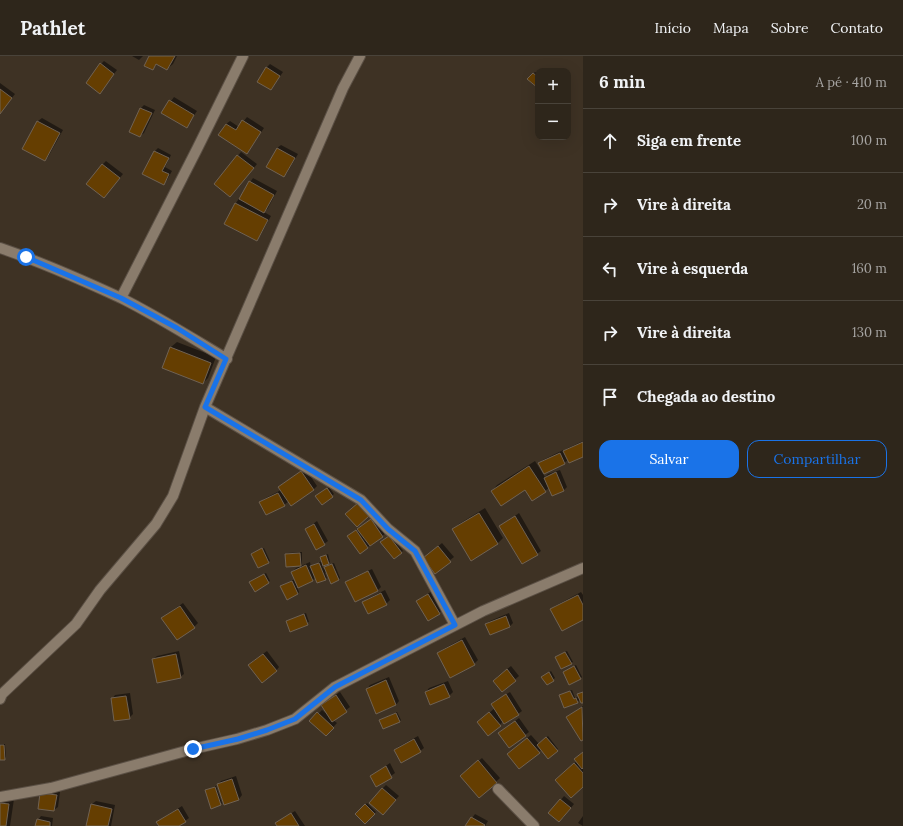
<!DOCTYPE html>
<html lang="pt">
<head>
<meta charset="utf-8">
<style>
	:root { --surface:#2e261b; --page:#3a3228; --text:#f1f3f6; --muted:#a7a5a3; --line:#49433a; --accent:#1a73e8 }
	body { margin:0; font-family:Lora,serif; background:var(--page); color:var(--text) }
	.controls { position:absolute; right:12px; top:12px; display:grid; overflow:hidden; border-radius:8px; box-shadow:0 4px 16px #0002 }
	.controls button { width:36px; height:36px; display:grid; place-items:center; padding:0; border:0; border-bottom:1px solid var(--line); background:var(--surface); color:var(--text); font:20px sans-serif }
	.stop { position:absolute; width:12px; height:12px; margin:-9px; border:3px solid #1a73e8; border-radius:50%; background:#fff }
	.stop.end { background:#1a73e8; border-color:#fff; box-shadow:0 1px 4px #0008 }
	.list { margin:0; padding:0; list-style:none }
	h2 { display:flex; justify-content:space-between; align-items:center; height:52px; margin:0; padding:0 16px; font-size:17px }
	h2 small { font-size:13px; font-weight:400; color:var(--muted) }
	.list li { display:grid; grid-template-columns:26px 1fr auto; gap:12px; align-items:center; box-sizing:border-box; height:64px; padding:0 16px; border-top:1px solid var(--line) }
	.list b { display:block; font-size:15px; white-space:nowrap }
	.list em { font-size:13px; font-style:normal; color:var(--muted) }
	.actions { display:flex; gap:8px; padding:12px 16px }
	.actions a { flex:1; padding:9px 0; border:1px solid var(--accent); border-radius:12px; text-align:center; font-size:14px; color:var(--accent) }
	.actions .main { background:var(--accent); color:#fff }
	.icon { flex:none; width:22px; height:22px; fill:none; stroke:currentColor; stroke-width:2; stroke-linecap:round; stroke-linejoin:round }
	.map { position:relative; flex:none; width:583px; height:770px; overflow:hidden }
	header { display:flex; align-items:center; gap:24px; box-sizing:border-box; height:56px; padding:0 20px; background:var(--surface); border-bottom:1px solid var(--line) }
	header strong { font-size:19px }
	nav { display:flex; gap:22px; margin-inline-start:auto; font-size:14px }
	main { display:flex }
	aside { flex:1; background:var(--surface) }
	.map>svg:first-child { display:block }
	.shadow { fill:#0007 }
	.building { fill:#653e01; stroke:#706253 }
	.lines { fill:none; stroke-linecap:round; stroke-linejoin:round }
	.minor-casing { stroke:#5b5045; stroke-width:12 }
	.minor { stroke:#8a7c6c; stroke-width:10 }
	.route { stroke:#1a73e8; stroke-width:5 }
</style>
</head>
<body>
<header>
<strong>Pathlet</strong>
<nav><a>Início</a><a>Mapa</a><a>Sobre</a><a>Contato</a></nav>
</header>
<main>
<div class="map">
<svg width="583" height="770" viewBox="0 0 583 770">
	<rect width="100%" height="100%" fill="#3e3224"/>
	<path class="shadow" d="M132,0h11l-4,4z
		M150,0h27l-4,8 -6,5 -10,-5 -4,5z
		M104,5l13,9 -17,22 1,-28z
		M270,8l13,8 -12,17 -5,-21z
		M535,16l3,2v12l-9,-8z
		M0,27l15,11 -15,19z
		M174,41l23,14 -11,16 -23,-15z
		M144,49l11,5 -11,23 -4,3 1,-28z
		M247,61l17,11 -17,25 -21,-29 4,-3 9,6z
		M42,62l21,12 -15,27 -4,3 -21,-12 15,-27z
		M281,89l17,9 -11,19 -3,3 -7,-28z
		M158,92l13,7 -6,12 7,4 -5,9 -4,4 -8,-33z
		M241,96l16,12 -23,28 -19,-8z
		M106,105l17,13 -16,19 -4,-29z
		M253,122l24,13 -9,17 -4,4 7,4 -11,20 -4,3 -30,-16 10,-20z
		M177,286l39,15 -8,21 -5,5 -40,-15 8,-21z
		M583,385v15l-15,4 -4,3h-24l3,-3 20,-10 1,1 4,-3z
		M535,405l10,16 3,-3 12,-4 7,17 -3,3 -15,-2 -17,12 -7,-11 -33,2 5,-6z
		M305,412l12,18 -3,3 -23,15 -2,-3 -5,4 -24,-3 4,-3 17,-9 -2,-3 4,-3z
		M329,431l5,7 -12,9 -4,-8z
		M485,452l18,30 -5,5 -45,-13 6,-6z
		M519,457l22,38 -4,3 -36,-28z
		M375,461l11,16 -26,20 -10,-19z
		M317,465l11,20 -11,8 -11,-20z
		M391,479l12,16 -9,7 -13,-16z
		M442,487l12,14 -19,15 -11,-14z
		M264,492l6,13 -11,6 -5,-14z
		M302,496v12l-1,1 -14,-11 1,-1z
		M328,498l2,8 -8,4 2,3 3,-3 7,-3 6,15 -1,2 -12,-8 -2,1 2,5 -2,1 -9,-2 -4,4 -15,6 2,5 -1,2 -15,-9 12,-6 -3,-7 4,-4 14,-6 1,5 11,-6 -1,-3z
		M372,513l9,18 -4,4 -30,-8 3,-4z
		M266,517l4,8 -15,9 -3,-9z
		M385,534l5,10 -4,4 -23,-1 4,-4z
		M432,535l11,18 -4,4 -22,-12z
		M581,536l2,3v24l-32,-9 4,-4z
		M183,547l15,20 -4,4 -28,-12z
		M306,557l3,9 -19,8 -3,-9z
		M509,557l4,10 -3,3 -20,8 -4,-10 4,-3z
		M465,581l13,23 -4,4 -36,-11 4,-3z
		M179,595l5,23 -4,3 -27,-18 4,-3z
		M267,595l12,16 -3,4 -23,-10z
		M567,595l6,11 -2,1 -14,-7z
		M576,609l6,12 -2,2 -16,-7z
		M511,610l8,10 -17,15 -5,-14z
		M551,615l4,7 -8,6 -3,-8z
		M389,621l10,24 -3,4 -29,-16 3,-4z
		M448,625l5,11 -4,4 -23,-4 3,-4z
		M572,634l3,8 4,-1 -1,-2 5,-3v9l-3,-1 -3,2 -17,-7z
		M340,636l10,15 -17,13 4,3 -11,12 -15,-14 11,-11 7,6 -3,-14z
		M510,636l12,19 -4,3 -15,7 -3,4 -22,-3 17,-14 -3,-4 4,-4z
		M130,637l3,21 -4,4 -17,-19 3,-4z
		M583,650v33l-1,1 -14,-23z
		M397,656l4,8 -2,2 -18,-2z
		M519,662l10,14 -20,15 -10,-14z
		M531,679l8,9 9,-8 10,13 -10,8 -6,-8 -3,3 -27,-2z
		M418,680l6,12 -4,3 -25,-1 3,-3z
		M0,688h5l1,13 -2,2h-4z
		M583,696v34l-27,-6 21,-19z
		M482,702l18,20 -20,19 -15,-25z
		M390,707l5,10 -18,13 -6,-10z
		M236,720l6,19 -3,4 -15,5 -6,-20 3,-3z
		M386,729l13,11 -13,14 -4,-21z
		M216,730l6,17 -2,1 -14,-14z
		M45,733l15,3 -2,15 -4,3z
		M0,740l14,3 -4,27h-10z
		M564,740l10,8 -11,14 -13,-5z
		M96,745l19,4 -4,21h-24l5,-22z
		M367,747l9,9 -11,10 -8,-8z
		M182,750l7,12 -4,3 -8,5h-17l-3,-4 4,-3z
		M295,755l10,15h-27l-2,-2 4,-4z
		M475,758l13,7 -3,5 -18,-1z
		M41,760l12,2 -1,8h-16l2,-6z
		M583,760v10l-5,-3z"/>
	<path class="building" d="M149,0h26l-8,14 -11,-6 -3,6 -9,-4z
		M100,7l14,11 -14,20 -14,-11z
		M266,11l14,9 -9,14 -14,-8z
		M533,17l5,4v11l-11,-9z
		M0,33l12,9 -12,16z
		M169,44l25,15 -7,13 -26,-15z
		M140,52l12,5 -12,24 -11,-5z
		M242,64l19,12 -14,22 -29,-19 8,-11 10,6z
		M37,65l23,12 -15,28 -23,-12z
		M277,92l18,10 -11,19 -18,-10z
		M154,95l15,7 -7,13 7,3 -5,11 -22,-11z
		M237,99l17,13 -24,29 -16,-13z
		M102,108l18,14 -16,20 -18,-14z
		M249,125l25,14 -10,18 -25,-14z
		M235,147l33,17 -11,21 -33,-17z
		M170,291l41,16 -8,21 -41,-16z
		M583,386v15l-14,6 -6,-12z
		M560,397l5,11 -21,10 -6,-11z
		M529,410l17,26 -14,9 -7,-11 -24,16 -10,-15z
		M301,415l13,19 -23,16 -13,-19z
		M556,416l8,19 -12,5 -8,-18z
		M327,432l6,9 -11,8 -7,-9z
		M278,437l7,13 -19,9 -7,-13z
		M358,447l11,13 -12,11 -12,-13z
		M479,457l19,31 -27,17 -19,-32z
		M515,460l23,39 -16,9 -23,-38z
		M371,463l12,18 -13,9 -13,-17z
		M314,468l11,21 -9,5 -11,-21z
		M356,474l12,18 -8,6 -13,-18z
		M389,480l13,17 -8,6 -14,-17z
		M438,490l13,16 -16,12 -12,-16z
		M262,492l7,15 -11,5 -7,-14z
		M300,497l1,13 -15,1 -1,-13z
		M326,499l3,9 -6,2 -3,-9z
		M319,507l7,17 -9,3 -7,-17z
		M332,508l7,16 -8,4 -7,-17z
		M306,509l7,16 -15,7 -7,-16z
		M368,515l10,20 -23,11 -10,-20z
		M264,518l5,9 -14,9 -6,-10z
		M292,525l6,13 -11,6 -7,-14z
		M381,537l6,12 -19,9 -6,-12z
		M428,538l12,20 -12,7 -12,-20z
		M578,539l5,10v15l-21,11 -12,-22z
		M180,550l15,22 -18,12 -16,-22z
		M304,558l4,11 -18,7 -4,-11z
		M506,560l4,11 -20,8 -5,-11z
		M462,584l13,25 -25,13 -13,-25z
		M565,596l7,12 -11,5 -6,-12z
		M176,598l5,24 -24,5 -5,-24z
		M263,598l14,17 -15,12 -14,-18z
		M574,610l7,13 -12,6 -6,-13z
		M507,613l9,12 -14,11 -9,-11z
		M549,616l5,9 -7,4 -6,-8z
		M386,624l10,25 -20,9 -10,-25z
		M444,628l6,13 -20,8 -5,-13z
		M570,635l4,8 2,-1 2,5 -14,5 -5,-13z
		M583,636v11h-2l-4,-9z
		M506,638l13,21 -15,9 -13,-20z
		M336,639l11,17 -15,10 -11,-17z
		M126,640l4,23 -16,2 -3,-23z
		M582,651l1,33 -2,1 -15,-24z
		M317,656l17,16 -8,8 -17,-15z
		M489,656l12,14 -13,10 -11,-14z
		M396,657l4,9 -17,7 -4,-9z
		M515,665l11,15 -17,12 -11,-15z
		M546,681l12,14 -10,8 -11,-14z
		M527,682l13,15 -21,16 -12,-15z
		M414,683l7,13 -20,11 -7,-13z
		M0,689h4l1,15h-5z
		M583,696v16l-1,1 -8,-10z
		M478,704l19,23 -18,15 -19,-22z
		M574,707l9,10v14l-12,11 -16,-18z
		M386,710l6,12 -16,9 -6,-11z
		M232,723l7,21 -15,5 -7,-21z
		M215,731l6,18 -10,4 -6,-19z
		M382,732l14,12 -13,15 -14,-12z
		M40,737l17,2 -3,16 -16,-2z
		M560,743l11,9 -12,14 -11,-9z
		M0,747l9,1 -3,22h-6z
		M91,748l21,5 -4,17h-22z
		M365,748l10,10 -10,10 -10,-10z
		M178,753l8,13 -7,4h-20l-3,-4z
		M291,757l8,13h-22l-2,-3z
		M471,761l14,8 -1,1h-19z
		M37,763l13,3v4h-15z"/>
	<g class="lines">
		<defs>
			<path id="minor" d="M360,0l-17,32 -138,319 156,93 27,29 27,22 40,74
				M0,192c41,14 82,32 121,50 36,18 71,40 106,61
				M121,242l76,-149 46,-93
				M0,643l2,-5 74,-70 24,-34 56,-66 17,-28 32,-89
				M498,733l36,37
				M0,741l51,-9 142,-39 44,-10 30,-9 28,-11 40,-32 148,-76 100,-43"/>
		</defs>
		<use href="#minor" class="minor-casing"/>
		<use href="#minor" class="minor"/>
	</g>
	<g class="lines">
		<path class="route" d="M26,201l95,41 56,30 49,31 -21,48 156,93 27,29 27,22 40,74 -120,62 -40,32 -28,11 -29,9 -45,10"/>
	</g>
</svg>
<div class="controls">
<button>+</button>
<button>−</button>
</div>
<div class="stop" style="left:26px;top:201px"></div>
<div class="stop end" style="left:193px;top:693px"></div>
</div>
<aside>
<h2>6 min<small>A pé · 410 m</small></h2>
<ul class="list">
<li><svg class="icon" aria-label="ahead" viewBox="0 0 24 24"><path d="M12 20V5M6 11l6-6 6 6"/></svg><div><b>Siga em frente</b></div><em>100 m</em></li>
<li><svg class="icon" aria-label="right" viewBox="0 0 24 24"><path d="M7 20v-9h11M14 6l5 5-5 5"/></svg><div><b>Vire à direita</b></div><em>20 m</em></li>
<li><svg class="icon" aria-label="left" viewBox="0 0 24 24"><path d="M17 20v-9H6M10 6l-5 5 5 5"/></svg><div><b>Vire à esquerda</b></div><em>160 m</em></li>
<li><svg class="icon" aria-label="right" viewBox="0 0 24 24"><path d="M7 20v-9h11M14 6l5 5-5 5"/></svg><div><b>Vire à direita</b></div><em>130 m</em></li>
<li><svg class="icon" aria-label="arrive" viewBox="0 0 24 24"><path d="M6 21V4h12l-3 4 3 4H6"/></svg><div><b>Chegada ao destino</b></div></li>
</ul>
<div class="actions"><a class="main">Salvar</a><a>Compartilhar</a></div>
</aside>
</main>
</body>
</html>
